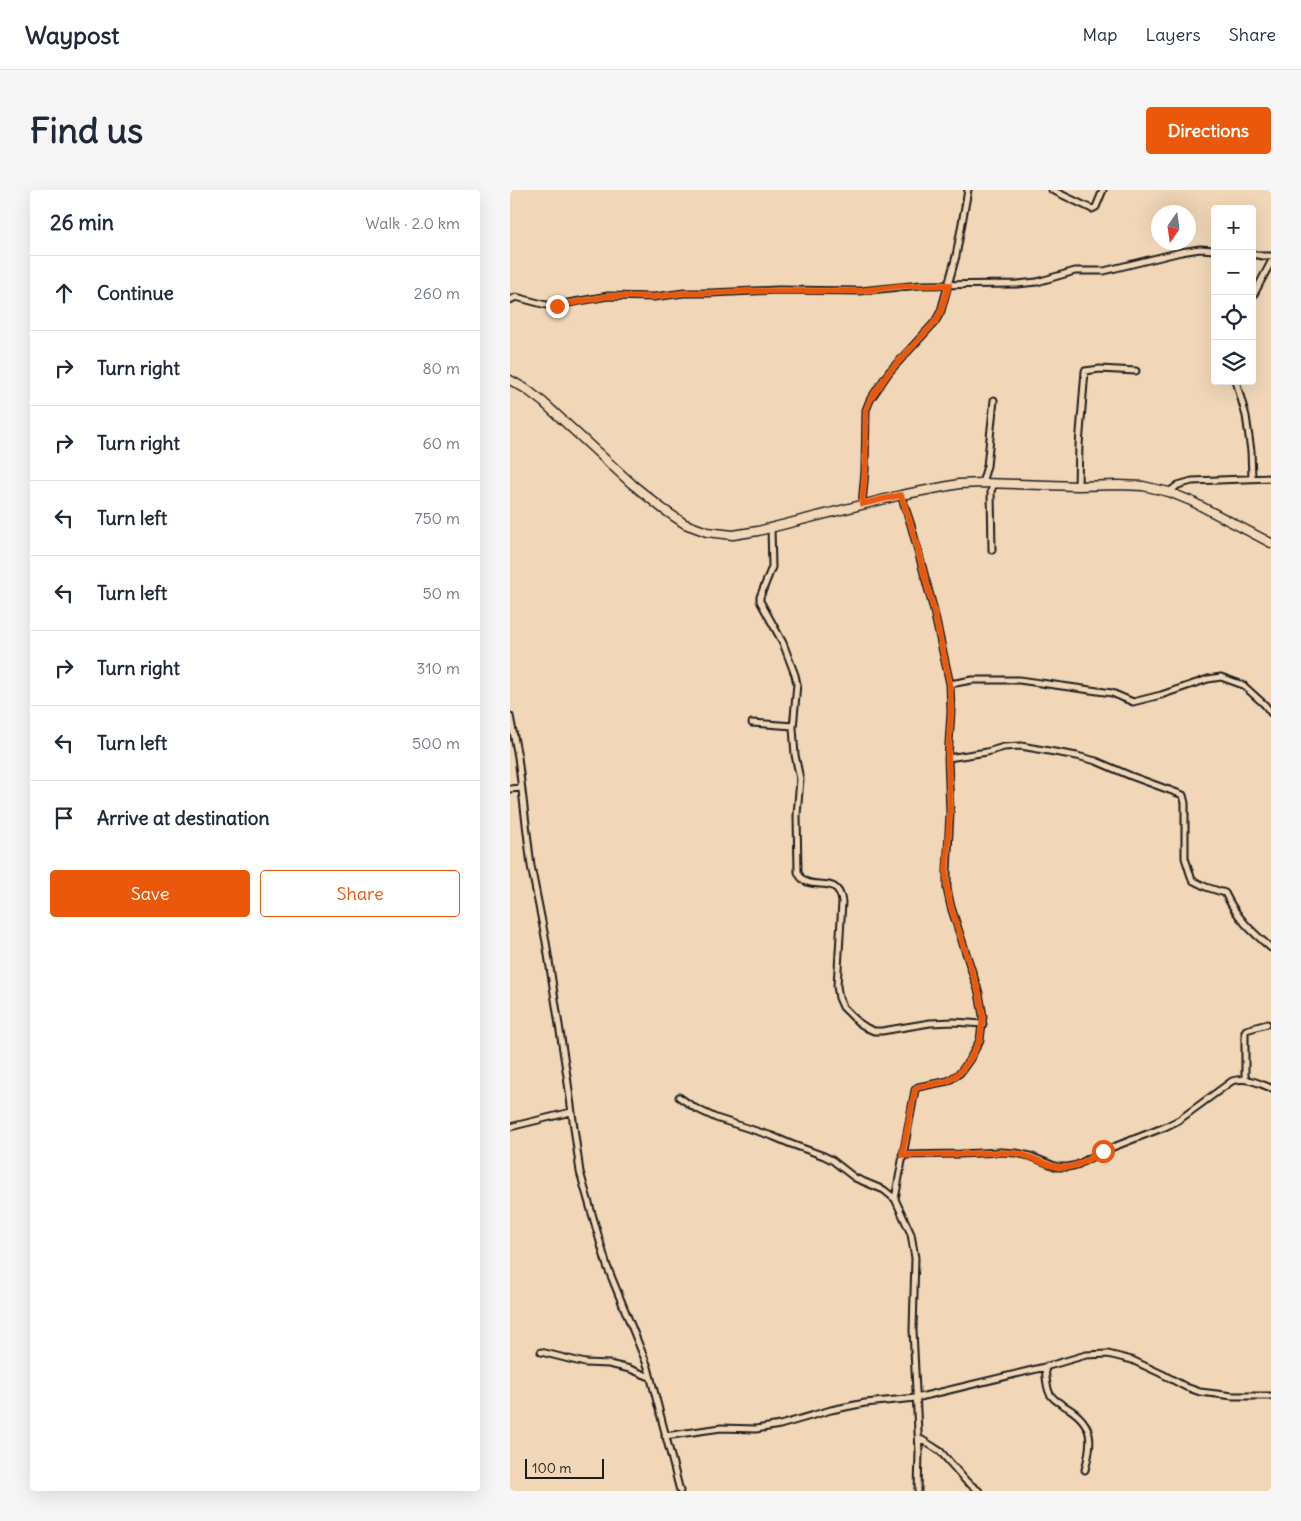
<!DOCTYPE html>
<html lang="en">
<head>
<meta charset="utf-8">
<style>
	:root { --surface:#fff; --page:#f6f6f7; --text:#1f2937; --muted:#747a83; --line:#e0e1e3; --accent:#ea580c }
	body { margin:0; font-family:Delius,sans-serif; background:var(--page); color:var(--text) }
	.controls { position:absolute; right:15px; top:15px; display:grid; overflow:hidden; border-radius:5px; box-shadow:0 5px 20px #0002 }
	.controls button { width:45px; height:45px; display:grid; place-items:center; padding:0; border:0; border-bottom:1px solid var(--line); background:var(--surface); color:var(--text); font:25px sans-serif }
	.compass { position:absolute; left:641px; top:15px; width:45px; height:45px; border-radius:50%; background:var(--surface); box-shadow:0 5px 20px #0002; rotate:193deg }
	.scale { position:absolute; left:15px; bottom:12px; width:79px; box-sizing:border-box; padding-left:5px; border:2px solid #1c1c1c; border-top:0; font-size:14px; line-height:18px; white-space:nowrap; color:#1c1c1c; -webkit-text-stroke:4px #f1d7b8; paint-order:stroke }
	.stop { position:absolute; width:15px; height:15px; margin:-11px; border:4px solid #ea580c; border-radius:50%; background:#fff }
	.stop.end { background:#ea580c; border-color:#fff; box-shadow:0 1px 5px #0008 }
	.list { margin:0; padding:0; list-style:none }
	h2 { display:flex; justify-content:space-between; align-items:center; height:65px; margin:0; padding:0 20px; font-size:21px }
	h2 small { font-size:16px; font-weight:400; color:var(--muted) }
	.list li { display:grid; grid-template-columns:32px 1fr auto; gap:15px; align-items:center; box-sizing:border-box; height:75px; padding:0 20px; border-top:1px solid var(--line) }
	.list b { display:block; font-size:19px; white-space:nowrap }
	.list em { font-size:16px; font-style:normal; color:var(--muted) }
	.actions { display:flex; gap:10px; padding:15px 20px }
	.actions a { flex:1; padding:11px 0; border:1px solid var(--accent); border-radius:5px; text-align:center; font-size:18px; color:var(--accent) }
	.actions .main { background:var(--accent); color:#fff }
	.icon { flex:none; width:28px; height:28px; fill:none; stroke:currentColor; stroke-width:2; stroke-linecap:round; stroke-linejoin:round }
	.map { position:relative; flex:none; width:761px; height:1301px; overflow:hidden; border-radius:5px }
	header { display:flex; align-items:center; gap:30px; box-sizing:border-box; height:70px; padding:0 25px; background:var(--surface); border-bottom:1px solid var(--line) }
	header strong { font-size:24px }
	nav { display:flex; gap:28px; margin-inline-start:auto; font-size:18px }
	.intro { display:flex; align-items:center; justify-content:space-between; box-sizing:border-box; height:120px; padding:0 30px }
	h1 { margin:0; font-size:35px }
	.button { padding:12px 22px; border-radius:5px; background:var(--accent); color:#fff; font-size:18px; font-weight:700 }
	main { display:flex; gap:30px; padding:0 30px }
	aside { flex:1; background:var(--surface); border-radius:5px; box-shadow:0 5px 20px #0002 }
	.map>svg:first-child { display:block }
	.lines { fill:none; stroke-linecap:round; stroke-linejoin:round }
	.street-casing { stroke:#1c1c1c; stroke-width:9 }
	.secondary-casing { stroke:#1c1c1c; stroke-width:11 }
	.street { stroke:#f1d7b8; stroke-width:5 }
	.secondary { stroke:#f1d7b8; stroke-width:8 }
	.route { stroke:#ea580c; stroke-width:6 }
</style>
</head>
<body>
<header>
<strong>Waypost</strong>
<nav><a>Map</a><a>Layers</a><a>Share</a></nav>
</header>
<div class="intro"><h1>Find us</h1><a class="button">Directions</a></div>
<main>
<aside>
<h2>26 min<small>Walk · 2.0 km</small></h2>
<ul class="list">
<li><svg class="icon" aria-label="ahead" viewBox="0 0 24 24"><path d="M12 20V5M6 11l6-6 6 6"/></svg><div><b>Continue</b></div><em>260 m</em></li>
<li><svg class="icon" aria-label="right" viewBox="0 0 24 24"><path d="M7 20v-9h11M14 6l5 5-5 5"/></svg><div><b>Turn right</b></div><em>80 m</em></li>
<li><svg class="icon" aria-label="right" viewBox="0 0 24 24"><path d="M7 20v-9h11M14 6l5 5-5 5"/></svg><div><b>Turn right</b></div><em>60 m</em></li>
<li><svg class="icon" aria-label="left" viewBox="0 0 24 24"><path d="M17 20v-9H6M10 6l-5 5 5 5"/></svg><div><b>Turn left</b></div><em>750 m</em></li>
<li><svg class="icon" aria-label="left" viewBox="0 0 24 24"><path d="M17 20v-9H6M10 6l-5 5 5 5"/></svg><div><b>Turn left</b></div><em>50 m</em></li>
<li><svg class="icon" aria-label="right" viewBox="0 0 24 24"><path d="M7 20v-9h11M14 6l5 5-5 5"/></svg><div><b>Turn right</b></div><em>310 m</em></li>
<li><svg class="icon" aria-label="left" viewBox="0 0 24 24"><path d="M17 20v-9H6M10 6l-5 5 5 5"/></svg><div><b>Turn left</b></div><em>500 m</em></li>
<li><svg class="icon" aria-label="arrive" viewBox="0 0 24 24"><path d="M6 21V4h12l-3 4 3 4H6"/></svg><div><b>Arrive at destination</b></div></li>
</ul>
<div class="actions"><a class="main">Save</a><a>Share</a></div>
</aside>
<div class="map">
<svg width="761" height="1301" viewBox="0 0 761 1301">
	<rect width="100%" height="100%" fill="#f1d7b8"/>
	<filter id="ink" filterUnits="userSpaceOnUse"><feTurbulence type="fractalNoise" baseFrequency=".02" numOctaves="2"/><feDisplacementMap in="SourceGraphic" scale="10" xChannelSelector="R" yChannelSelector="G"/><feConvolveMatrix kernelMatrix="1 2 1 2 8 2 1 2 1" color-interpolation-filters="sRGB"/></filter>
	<g filter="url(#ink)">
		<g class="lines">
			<defs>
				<path id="street" d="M542,0l40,19 4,-2 7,-17
					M742,64l11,2h8
					M742,108l19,-36
					M0,110l6,-3 30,8h11l51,-9 46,1 30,-4h27l67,-3 82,1 60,-6 97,-1 20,-2 38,-11h29l77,-19 19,-3 15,1
					M726,191l10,35 5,35 1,27
					M472,293l5,-17 7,-66
					M568,296l1,-41 6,-74 15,-2 36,2
					M659,302l9,-7 14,-4 79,-3
					M391,305l10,30 22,82 17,77 1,28 -3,46 2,55 -3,58v18l4,18 28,86 4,23 -3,24 -10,19 -10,14 -12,8 -30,6 -3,3 -20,109 16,35 4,24 -2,72 6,122 -1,39
					M352,314l3,-33 1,-61 4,-10 19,-28 46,-50 6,-11 15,-55 12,-66
					M261,338l1,39 -12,30v4l23,42 12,32 2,9 -4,44 2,27 5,24 -3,36 1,57c9,24 40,-2 44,30l-5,84 2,12 4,9 15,15 9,6 7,3h8l48,-8 24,-1 29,2
					M482,360l-1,-59 3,-7
					M440,494l22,-4h47l93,13 21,9 28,-7 47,-16 13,-2 22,8 22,20 6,8
					M0,526l8,41 13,109 15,76 21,134 13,96 27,94 41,101 32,124
					M242,533l41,3
					M438,568l39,-6 17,-5 17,-1 56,10 19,5 35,15 52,19 2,8v55l7,22 14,7 19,6c12,25 26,38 46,55
					M0,599l11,-1
					M735,889v-47l1,-2 21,-6
					M169,907l16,11 21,10 56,18 19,8 33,12 8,4 23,18 29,12 11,9
					M0,937l61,-15
					M392,965l58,-1 41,-2 15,1 14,3 27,11h11l9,-2 26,-14 62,-24 14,-7 53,-39c15,-4 24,1 39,7
					M31,1162l44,11 24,1 21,5 20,8
					M535,1177c1,9 1,20 5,27 4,7 12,10 18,14 27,17 24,34 17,62
					M155,1246l56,-8 35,1 24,-4 51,-15 34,-7 51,-5 129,-31 41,-12 22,-1 24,6 30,14 24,13 14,5 33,4h38
					M409,1248l13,8 8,5 26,30 13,10"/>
				<path id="secondary" d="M0,190l16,9 17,13 89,82 31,25 22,15 22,8 26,3 25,-4 143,-36 58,-11 23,-1 96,3 41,-1 24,1 26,6 22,9 80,42"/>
			</defs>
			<use href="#street" class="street-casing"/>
			<use href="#secondary" class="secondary-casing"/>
			<use href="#street" class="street"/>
			<use href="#secondary" class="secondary"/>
		</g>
	</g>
	<g class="lines" filter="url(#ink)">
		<path class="route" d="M47,116l51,-10 46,1 30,-4h27l37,-2h112l41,-5 48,-1 -8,26 -6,11 -46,50 -19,28 -4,10 -1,61 -3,33 39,-9 10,30 22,82 17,77 1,28 -3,46 2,55 -4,57 1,19 4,18 28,86 4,23 -3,24 -10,19 -10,13 -12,9 -30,6 -3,3 -13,65c19,0 39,0 58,-1 18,0 36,-3 54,-1 19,2 35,17 55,14 12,-2 24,-10 34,-16"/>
	</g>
</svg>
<div class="controls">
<button>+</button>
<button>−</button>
<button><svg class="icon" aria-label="locate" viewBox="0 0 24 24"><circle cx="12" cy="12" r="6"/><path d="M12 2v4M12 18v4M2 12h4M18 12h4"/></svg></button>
<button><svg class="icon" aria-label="layers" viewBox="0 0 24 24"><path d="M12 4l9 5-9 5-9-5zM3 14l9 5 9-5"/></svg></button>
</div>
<svg class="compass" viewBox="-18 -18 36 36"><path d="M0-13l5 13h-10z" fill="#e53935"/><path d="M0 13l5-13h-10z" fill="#747a83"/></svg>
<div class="scale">100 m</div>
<div class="stop" style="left:593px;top:961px"></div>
<div class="stop end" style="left:47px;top:116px"></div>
</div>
</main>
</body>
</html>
